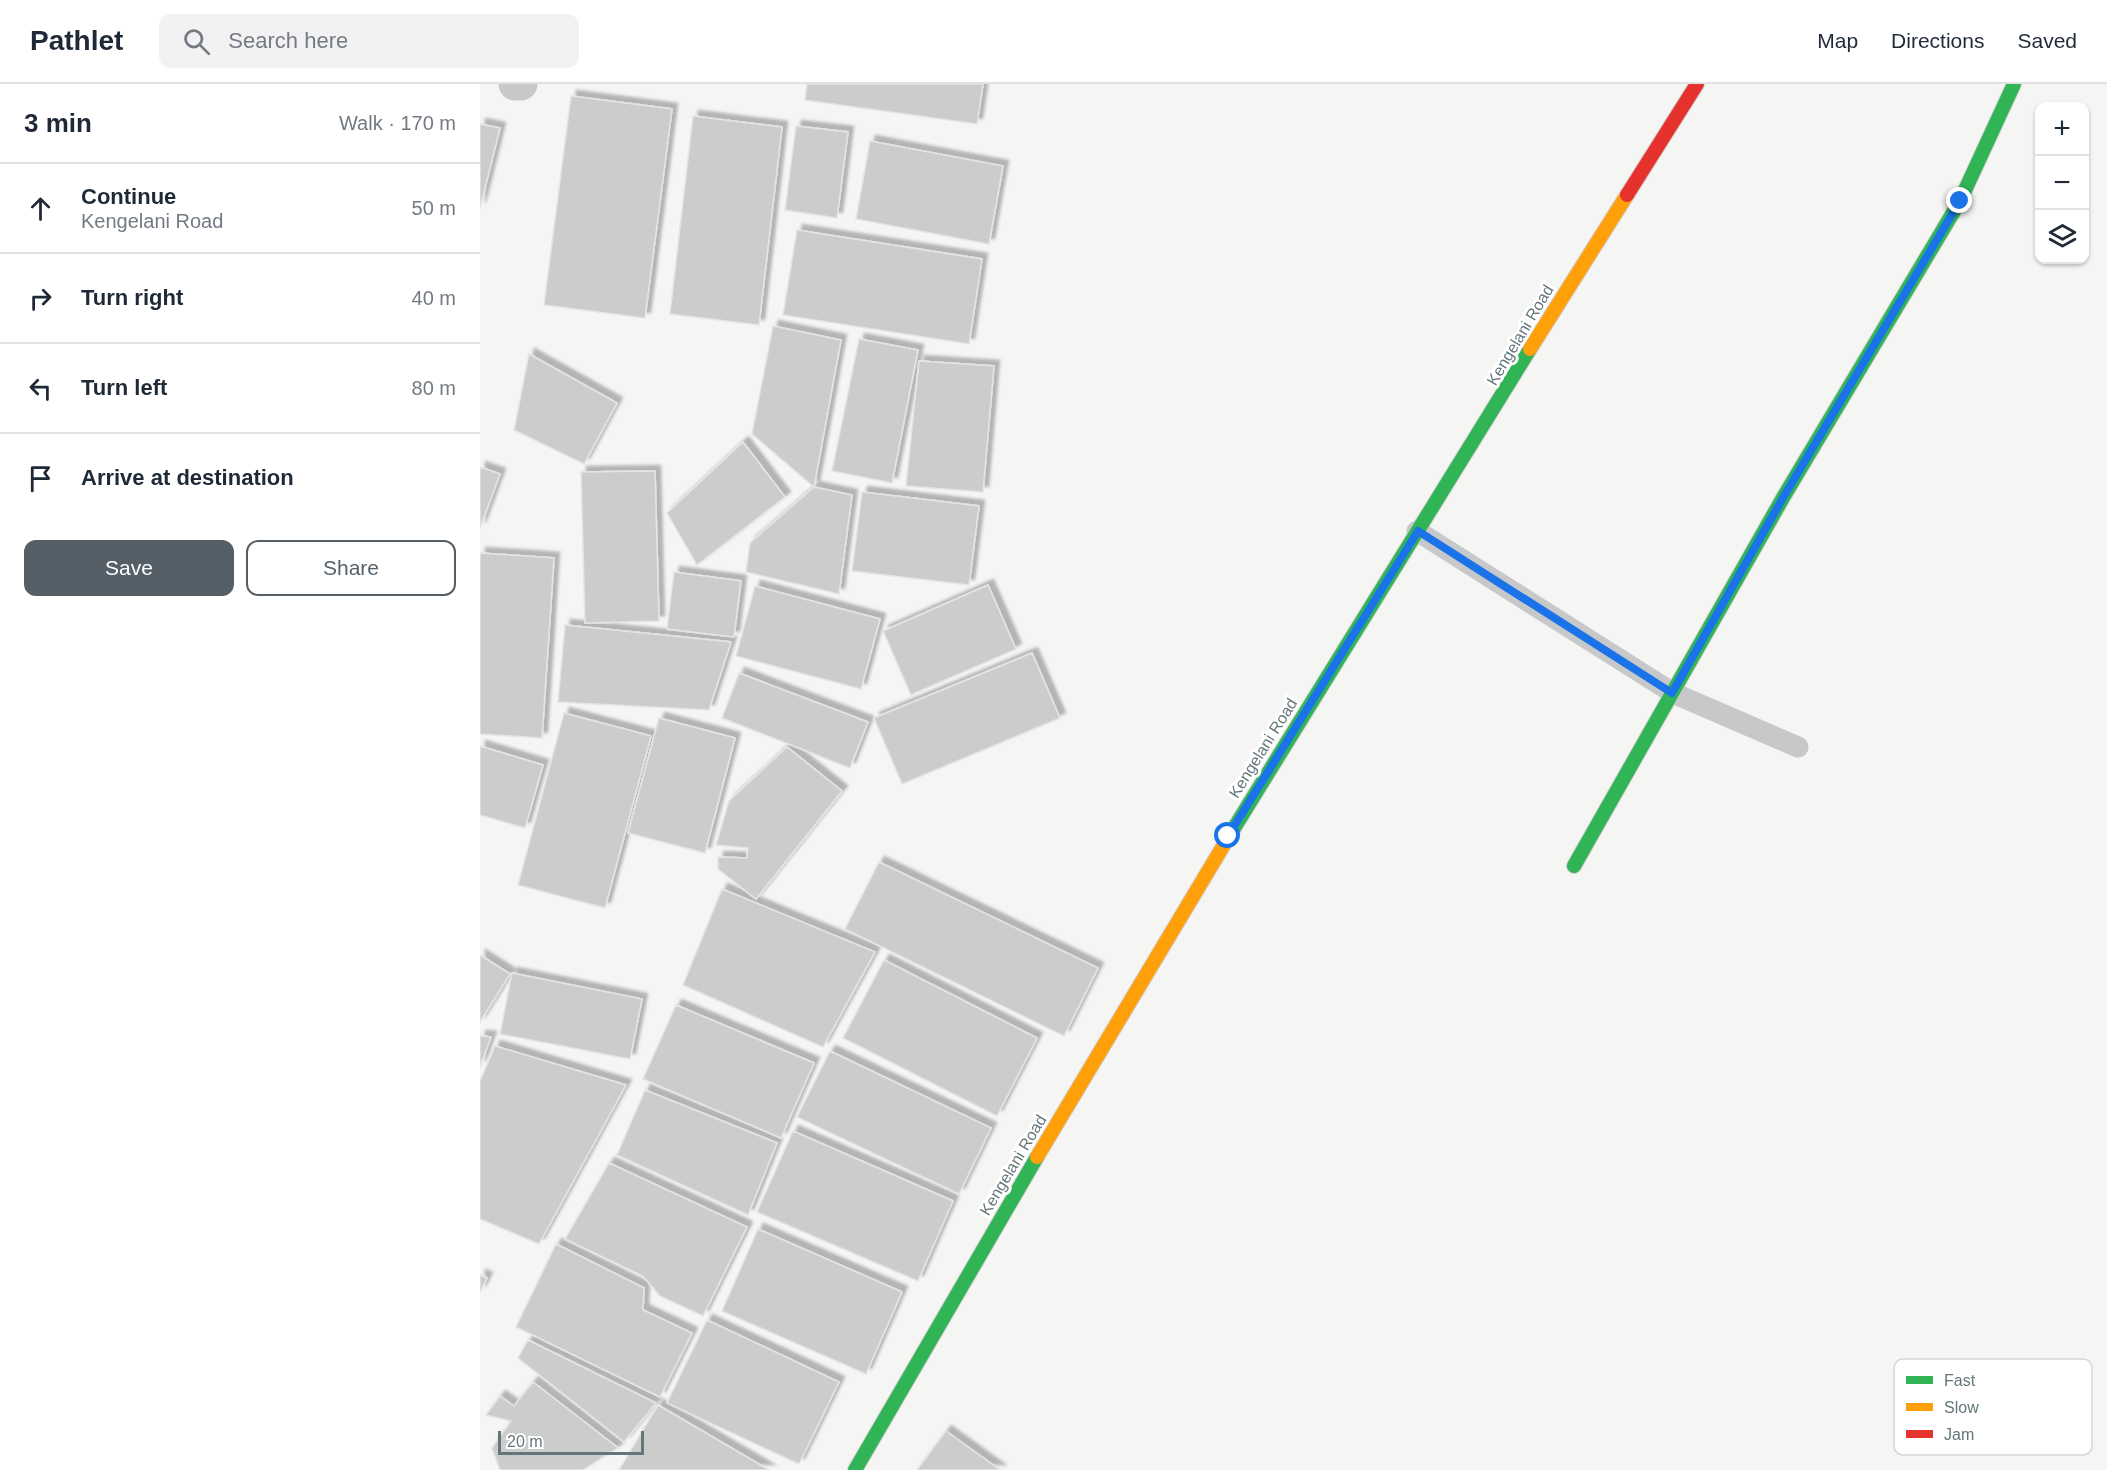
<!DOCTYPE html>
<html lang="en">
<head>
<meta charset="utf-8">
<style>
	:root { --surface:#fff; --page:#f2f2f3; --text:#1f2937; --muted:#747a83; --line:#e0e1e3; --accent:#555f68 }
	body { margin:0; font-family:Arial,sans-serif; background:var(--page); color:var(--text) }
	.controls { position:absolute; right:18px; top:18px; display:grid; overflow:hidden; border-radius:12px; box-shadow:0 2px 4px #0004 }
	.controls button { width:54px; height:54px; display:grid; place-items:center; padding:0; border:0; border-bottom:2px solid var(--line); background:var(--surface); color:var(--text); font:30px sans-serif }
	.scale { position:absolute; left:18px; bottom:15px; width:146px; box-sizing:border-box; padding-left:6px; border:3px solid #65767b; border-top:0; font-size:16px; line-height:21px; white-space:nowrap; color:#65767b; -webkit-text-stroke:4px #fff; paint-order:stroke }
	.stop { position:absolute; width:18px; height:18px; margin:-14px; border:4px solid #1a73e8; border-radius:50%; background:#fff }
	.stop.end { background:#1a73e8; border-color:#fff; box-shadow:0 2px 6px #0008 }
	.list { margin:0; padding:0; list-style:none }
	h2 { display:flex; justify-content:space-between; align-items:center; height:78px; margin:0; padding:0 24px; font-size:26px }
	h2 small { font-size:20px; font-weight:400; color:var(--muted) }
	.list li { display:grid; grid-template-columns:39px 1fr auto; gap:18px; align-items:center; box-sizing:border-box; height:90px; padding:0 24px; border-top:2px solid var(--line) }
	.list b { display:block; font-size:22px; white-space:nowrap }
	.list p { margin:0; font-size:20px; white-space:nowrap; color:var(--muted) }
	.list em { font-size:20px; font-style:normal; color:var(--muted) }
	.actions { display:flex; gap:12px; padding:18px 24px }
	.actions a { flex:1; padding:14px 0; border:2px solid var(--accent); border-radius:12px; text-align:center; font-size:21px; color:var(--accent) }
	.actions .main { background:var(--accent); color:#fff }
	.icon { flex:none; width:33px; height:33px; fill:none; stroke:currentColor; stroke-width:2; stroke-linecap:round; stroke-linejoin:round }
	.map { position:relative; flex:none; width:1627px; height:1386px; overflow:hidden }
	header { display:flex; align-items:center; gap:36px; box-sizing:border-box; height:84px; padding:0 30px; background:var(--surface); border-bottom:2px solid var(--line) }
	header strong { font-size:28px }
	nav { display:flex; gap:33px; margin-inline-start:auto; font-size:21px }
	.search { width:420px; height:54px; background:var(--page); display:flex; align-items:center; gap:15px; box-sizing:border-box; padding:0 21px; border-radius:12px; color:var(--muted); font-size:22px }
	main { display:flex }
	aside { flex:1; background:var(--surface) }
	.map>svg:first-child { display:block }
	.building { fill:#cbcccc; stroke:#e4e4e4; stroke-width:1.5; filter:url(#shadow) }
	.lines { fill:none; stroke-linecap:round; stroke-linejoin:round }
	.fast-casing { stroke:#d0d1d1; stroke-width:16 }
	.slow-casing { stroke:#d0d1d1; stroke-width:16 }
	.jam-casing { stroke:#d0d1d1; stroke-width:16 }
	.lane { stroke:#c6c8c9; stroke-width:21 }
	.street { stroke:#c6c8c9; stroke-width:33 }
	.fast { stroke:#30b455; stroke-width:14 }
	.slow { stroke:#ff9f0a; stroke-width:14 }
	.jam { stroke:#e5322d; stroke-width:14 }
	.route { stroke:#1a73e8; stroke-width:8 }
	.labels { text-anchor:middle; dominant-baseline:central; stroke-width:6; stroke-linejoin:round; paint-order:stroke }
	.street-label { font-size:16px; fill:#65767b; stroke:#fff }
	.key { fill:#fff; stroke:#d1d6d7; stroke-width:1.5 }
	.key-label { font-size:16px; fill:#65767b }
</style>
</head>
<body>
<header>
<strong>Pathlet</strong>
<div class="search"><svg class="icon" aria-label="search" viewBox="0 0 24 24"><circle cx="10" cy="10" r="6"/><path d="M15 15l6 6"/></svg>Search here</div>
<nav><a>Map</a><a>Directions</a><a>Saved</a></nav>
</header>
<main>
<aside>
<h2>3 min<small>Walk · 170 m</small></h2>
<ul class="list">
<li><svg class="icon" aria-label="ahead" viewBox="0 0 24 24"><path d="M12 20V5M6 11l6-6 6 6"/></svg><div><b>Continue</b><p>Kengelani Road</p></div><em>50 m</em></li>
<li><svg class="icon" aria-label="right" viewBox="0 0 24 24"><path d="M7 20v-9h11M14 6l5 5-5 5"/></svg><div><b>Turn right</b></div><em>40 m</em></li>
<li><svg class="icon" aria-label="left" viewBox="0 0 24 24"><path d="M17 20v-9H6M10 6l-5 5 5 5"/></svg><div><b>Turn left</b></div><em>80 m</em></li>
<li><svg class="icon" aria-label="arrive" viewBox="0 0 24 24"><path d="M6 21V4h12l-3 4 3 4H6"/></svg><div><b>Arrive at destination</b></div></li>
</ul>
<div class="actions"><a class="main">Save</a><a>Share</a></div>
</aside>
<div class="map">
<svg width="1627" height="1386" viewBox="0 0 1627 1386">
	<defs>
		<filter id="shadow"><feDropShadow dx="5.5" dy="-5.5" stdDeviation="1.5" flood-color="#0004"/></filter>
	</defs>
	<rect width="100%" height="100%" fill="#f5f5f4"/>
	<path class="building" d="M327,0h176l-6,40 -172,-24z
		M91,12l101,13 -27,209 -101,-13z
		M213,32l89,11 -23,198 -89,-11z
		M0,40l20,4 -20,80z
		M316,42l52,6 -11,86 -52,-8z
		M390,57l133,25 -14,78 -133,-25z
		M317,146l185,29 -13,85 -186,-29z
		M293,242l68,14 -27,147 -62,-53z
		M379,255l59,11 -26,133 -60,-12z
		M49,270l88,49 -33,61 -70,-34z
		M439,277l75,5 -11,126 -77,-6z
		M263,358l42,55 -88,68 -30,-52z
		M0,383l20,7 -20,54z
		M175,387l4,150 -74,2 -4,-151z
		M334,403l38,8 -13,99 -93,-22 4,-29z
		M382,408l117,14 -10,79 -117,-14z
		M0,469l74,5 -12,180 -62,-4z
		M194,488l67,9 -7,56 -67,-8z
		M508,501l28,64 -105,46 -28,-64z
		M275,502l125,33 -19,70 -125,-33z
		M85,541l166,17 -22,68 -151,-8z
		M552,569l28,65 -158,66 -28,-66z
		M259,589l129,49 -18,46 -128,-50z
		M84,629l87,23 -46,172 -87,-23z
		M179,634l76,20 -30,115 -77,-20z
		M0,662l63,19 -18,63 -45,-13z
		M307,663l55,44 -86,108 -38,-30v-12l29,1 1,-10 -32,-3 13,-44z
		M399,778l219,106 -34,68 -219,-107z
		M242,805l153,63 -52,95 -140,-62z
		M0,871l30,19 -30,48z
		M404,876l153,78 -40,78 -154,-78z
		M32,889l130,26 -12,60 -130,-25z
		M196,921l138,58 -33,75 -138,-59z
		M0,952l11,1 -11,30z
		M15,962l131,39 -87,159 -59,-25v-138z
		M350,967l161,77 -32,66 -162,-77z
		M165,1006l132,53 -29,72 -131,-60z
		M313,1047l160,70 -35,80 -161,-69z
		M129,1079l138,64 -44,89 -43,-20 -17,-20 -78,-37z
		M278,1145l144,63 -36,82 -144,-63z
		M76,1160l88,44 -1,22 49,23 -32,64 -144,-70z
		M0,1191l7,3 -7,14z
		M227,1236l132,62 -40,82 -132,-61z
		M48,1256l128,63 -32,39 -106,-84z
		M53,1298l85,66 -35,22h-83l-8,-22 19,-27 -25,-6 14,-19 14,10z
		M178,1321l111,65h-150z
		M466,1347l54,39h-83z"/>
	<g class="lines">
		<defs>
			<path id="fast" d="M751,749l299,-484
				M1094,782l210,-370 176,-295 54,-117
				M375,1386l182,-313"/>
			<path id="slow" d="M1050,265l97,-154
				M557,1073l194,-324"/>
			<path id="jam" d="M1147,111l70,-111"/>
		</defs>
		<use href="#fast" class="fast-casing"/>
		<use href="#slow" class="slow-casing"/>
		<use href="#jam" class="jam-casing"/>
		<path class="lane" d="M937,447l256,162 125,54"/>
		<path class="street" d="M35,0h6"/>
		<use href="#fast" class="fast"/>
		<use href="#slow" class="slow"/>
		<use href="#jam" class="jam"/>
	</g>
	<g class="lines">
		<path class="route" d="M748,752l190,-305 254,162 112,-197 176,-295"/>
	</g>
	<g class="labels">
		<g class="street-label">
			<text transform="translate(1040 251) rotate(-59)">Kengelani Road</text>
			<text transform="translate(783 664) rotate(-58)">Kengelani Road</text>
			<text transform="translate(533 1081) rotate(-59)">Kengelani Road</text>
		</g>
	</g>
	<rect x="1414" y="1275" width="198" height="96" rx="9" class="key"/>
	<rect x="1426" y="1292" width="27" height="8" fill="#30b455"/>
	<rect x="1426" y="1319" width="27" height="8" fill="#ff9f0a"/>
	<rect x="1426" y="1346" width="27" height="8" fill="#e5322d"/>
	<g class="key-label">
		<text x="1464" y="1302">Fast</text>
		<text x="1464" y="1329">Slow</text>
		<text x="1464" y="1356">Jam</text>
	</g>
</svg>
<div class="controls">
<button>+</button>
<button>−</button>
<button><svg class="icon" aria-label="layers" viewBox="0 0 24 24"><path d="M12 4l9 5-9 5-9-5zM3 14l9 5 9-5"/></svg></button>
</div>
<div class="scale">20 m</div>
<div class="stop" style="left:748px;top:752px"></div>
<div class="stop end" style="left:1480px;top:117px"></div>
</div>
</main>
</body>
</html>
